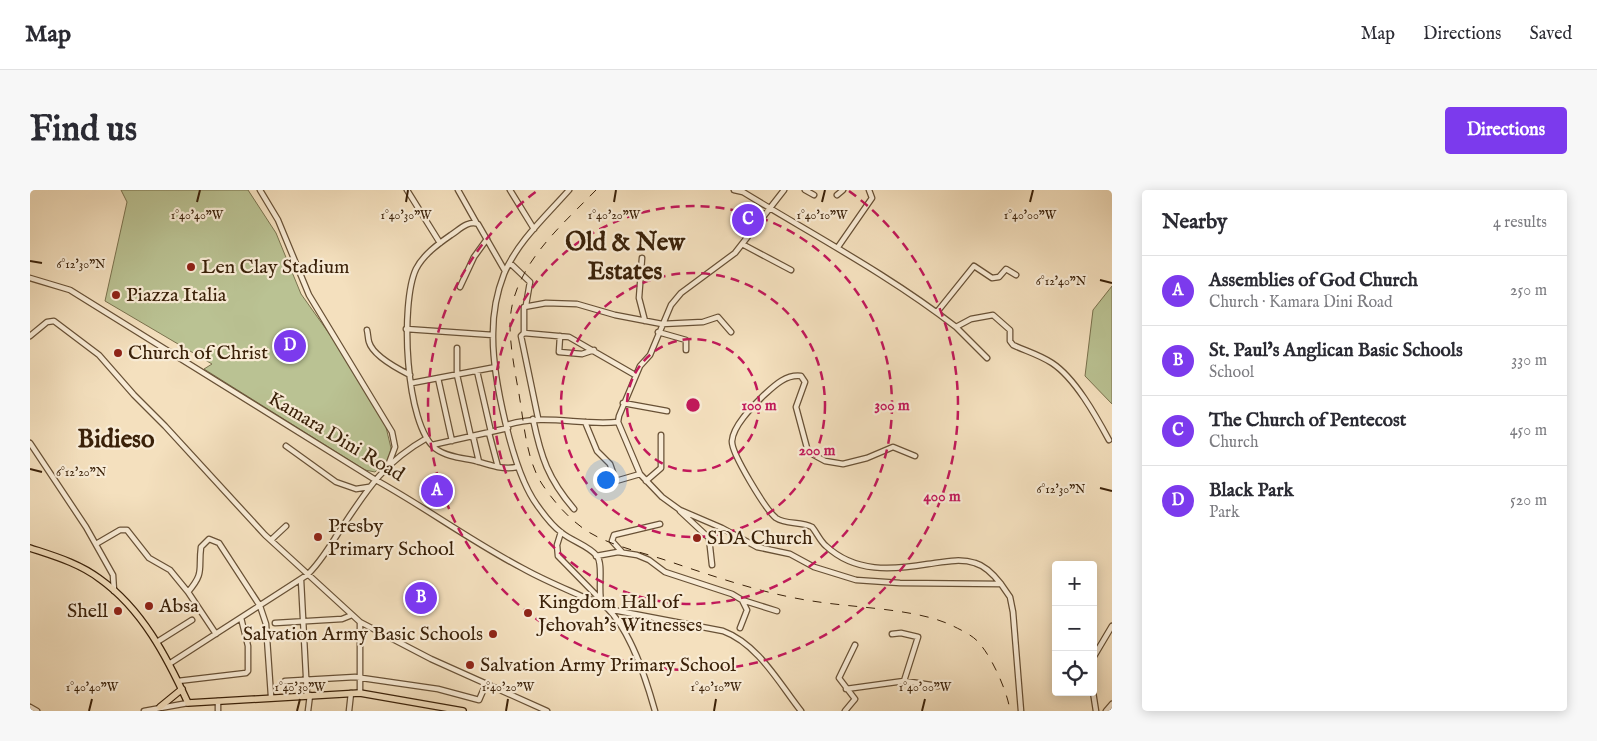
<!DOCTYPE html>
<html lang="en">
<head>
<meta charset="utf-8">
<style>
	:root { --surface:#fff; --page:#f7f7f7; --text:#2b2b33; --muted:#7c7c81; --line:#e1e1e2; --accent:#7c3aed }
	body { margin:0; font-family:"IM FELL English",serif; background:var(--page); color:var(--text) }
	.controls { position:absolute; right:15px; bottom:15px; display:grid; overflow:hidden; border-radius:5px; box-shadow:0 2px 12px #0003 }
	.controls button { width:45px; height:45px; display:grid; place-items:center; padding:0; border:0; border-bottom:1px solid var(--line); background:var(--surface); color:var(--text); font:25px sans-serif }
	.you { position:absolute; left:575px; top:289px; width:18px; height:18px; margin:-12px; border:4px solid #fff; border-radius:50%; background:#1a73e8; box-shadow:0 0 0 8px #1a73e833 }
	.badge { display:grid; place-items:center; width:32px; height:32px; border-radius:50%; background:var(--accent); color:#fff; font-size:16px; font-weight:700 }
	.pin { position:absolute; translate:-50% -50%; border:2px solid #fff; box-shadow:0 1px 5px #0006 }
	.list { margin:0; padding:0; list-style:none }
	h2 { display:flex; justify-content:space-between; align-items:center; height:65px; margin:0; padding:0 20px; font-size:21px }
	h2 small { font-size:16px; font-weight:400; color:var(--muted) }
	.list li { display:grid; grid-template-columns:32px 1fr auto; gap:15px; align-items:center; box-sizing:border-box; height:70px; padding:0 20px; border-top:1px solid var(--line) }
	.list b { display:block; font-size:19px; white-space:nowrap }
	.list p { margin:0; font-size:16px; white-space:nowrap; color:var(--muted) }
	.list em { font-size:16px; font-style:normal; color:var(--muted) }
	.icon { flex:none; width:28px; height:28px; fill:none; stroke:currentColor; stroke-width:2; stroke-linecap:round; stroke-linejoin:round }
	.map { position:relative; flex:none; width:1082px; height:521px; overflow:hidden; border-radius:5px }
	header { display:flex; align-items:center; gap:30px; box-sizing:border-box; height:70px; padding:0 25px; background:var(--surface); border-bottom:1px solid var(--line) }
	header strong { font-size:24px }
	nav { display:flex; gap:28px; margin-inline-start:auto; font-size:18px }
	.intro { display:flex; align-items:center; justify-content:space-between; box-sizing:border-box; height:120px; padding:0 30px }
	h1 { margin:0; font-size:35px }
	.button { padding:12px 22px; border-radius:5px; background:var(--accent); color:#fff; font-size:18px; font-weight:700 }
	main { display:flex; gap:30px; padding:0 30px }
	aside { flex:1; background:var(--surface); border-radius:5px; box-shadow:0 2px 12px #0003 }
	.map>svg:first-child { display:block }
	.green { fill:#bac293; stroke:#7a724e }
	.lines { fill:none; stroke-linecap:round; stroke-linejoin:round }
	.minor-casing { stroke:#685136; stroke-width:7 }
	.major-casing { stroke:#3a2109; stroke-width:8 }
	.minor { stroke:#f8ebd5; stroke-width:4.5 }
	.major { stroke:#f4e0be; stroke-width:5.5 }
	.rail { stroke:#3a2109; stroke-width:1; stroke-dasharray:9 9; stroke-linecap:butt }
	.ticks { fill:none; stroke:#3a2109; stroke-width:2 }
	.ring { fill:none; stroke:#c2185b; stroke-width:2.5; stroke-dasharray:9 6 }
	.poi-dot { fill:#8f2418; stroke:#f8ebd5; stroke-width:2 }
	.labels { text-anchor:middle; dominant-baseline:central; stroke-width:4.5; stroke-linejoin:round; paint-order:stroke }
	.poi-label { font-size:20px; fill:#3a2109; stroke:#f8ebd5; text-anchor:start }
	.street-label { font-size:20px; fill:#3a2109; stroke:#f8ebd5 }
	.district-label { font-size:25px; font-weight:bold; fill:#3a2109; stroke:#f8ebd5 }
	.ticks-label { font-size:12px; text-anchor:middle; fill:#3a2109; stroke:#f8ebd5; stroke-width:4.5; stroke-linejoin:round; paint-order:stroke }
	.centre { fill:#c2185b; stroke:#f8ebd5; stroke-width:2.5 }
	.ring-label { font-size:15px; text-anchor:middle; font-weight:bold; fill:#c2185b; stroke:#f8ebd5; stroke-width:4.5; stroke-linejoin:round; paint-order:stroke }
</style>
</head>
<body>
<header>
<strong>Map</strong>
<nav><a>Map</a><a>Directions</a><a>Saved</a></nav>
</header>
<div class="intro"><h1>Find us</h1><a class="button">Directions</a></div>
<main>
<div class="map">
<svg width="1082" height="521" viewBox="0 0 1082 521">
	<rect width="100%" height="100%" fill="#f4e0be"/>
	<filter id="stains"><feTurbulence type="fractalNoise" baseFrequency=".004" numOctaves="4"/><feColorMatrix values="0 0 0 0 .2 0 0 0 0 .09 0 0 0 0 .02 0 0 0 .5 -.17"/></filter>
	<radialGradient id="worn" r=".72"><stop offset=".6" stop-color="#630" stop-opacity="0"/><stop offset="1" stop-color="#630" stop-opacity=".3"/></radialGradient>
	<path class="green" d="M91,0h127l28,43 25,61 42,59 42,70 6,25 -2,11 -14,13 -10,-2 -161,-101 8,-5 -107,-63 22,-99z
		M1082,96v118l-27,-28 8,-66z"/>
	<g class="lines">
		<defs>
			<path id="minor" d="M230,0l18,30 31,75 83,137 3,15 -6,16
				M377,0l33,53
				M428,0l18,32
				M480,0l24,39
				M539,0c-22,25 -52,52 -65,84 -7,18 -11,40 -11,59 -1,42 19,138 44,172 7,10 15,21 25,28 10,8 27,13 35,23 7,9 0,36 5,49
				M704,0l9,2c72,44 146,83 213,135l15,-8 22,-4 17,15v11l3,4c13,6 27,10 39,18 23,15 44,53 57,77
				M754,0l-49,63 -54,40 -10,12 -21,50 -10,11 -21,50 -1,6 22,52 22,23 18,13 42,18 35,19 33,7 24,13 42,13 44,3 101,1 9,13 3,15 8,99
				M775,0l9,5
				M807,5l6,-5
				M712,54l49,26
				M808,57l34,-49 -3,-8
				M612,68l-3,40 6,23
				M480,73l20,19 -4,23
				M475,81l-27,-47c-10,-4 -19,6 -27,11 -13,9 -28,20 -35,34 -16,34 -11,157 20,180 11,8 27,9 40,12 13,4 27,9 41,6
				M0,88l40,12 304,189c51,28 98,63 150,90 18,10 37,18 55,26 9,4 21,7 28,13 24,23 39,71 48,103
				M430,97l14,-30 13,-18
				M907,122l37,-46 18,12 7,-1 7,-8 10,6
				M926,137l31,31
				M376,139l87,6
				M337,140c1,4 1,9 2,12 4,14 29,27 41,33
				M628,142l28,8v10
				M494,143v-26l22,-4 31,1 38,11 47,9 41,-2 15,-5 13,15
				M0,146l17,-14 7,-1 45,34 35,40 31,31 100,109 95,87 71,37 116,52
				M530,146l-1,16 23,2 12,-4
				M427,158v27l14,62
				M447,181l14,61
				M408,188l14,63
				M382,193l84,-16
				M593,213l44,8
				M508,228l-17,-82 3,-3 45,4 66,38
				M503,229c8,38 15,60 41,90
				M555,232l12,29 13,13 6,17 24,-7
				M477,235c38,-12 73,1 111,-3
				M459,243l9,34
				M443,246l6,26
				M0,253l56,84 27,48 1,16
				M402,255l76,-17
				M256,256l50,36 20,7 13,-2
				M885,266l-22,-9 -26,11 -24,6 -18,-3 -13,-7 -5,-6 -11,-41 9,-25 -4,-6c-16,-2 -28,11 -39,21 -10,10 -29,29 -30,44 -1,12 34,69 44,77 10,7 25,3 36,9 5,6 8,14 14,19 29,27 66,24 102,18 15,-2 32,-6 47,-1 11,3 19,12 26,21
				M616,291l15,-13v-33
				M650,321l29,27 3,27
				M531,342l-4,13 1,11 42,43
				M241,350l15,-14
				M66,354l24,-14h7l22,28 21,12 18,22
				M592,362l-10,-11 2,-6 46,-11
				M566,366l22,-4 19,3 12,5 16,12 67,22 10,6 5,10 -7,18
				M271,390l6,115
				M712,410l35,11
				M578,419l115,22c35,13 56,52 78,80
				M245,433l67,-4 10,-4
				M186,444l-28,-42c17,-20 10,-22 13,-45l8,-8 10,4 41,63 6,18 5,72
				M862,444l9,-1 17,4 -14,44
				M127,452l35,-22
				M1063,468l19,-32
				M139,474l138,-89c12,-11 21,-26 30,-40 28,-42 44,-71 90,-97
				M148,491l68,-8 2,-2v-25l-7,-28
				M255,491l70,-4 83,12 41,11 7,-16
				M816,499l58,-8 34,5
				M1063,502l3,19
				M330,503v-71
				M188,511v10
				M0,517l7,4
				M114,521l44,-8
				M278,521l2,-16
				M319,521l2,-18
				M815,521l10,-12 -16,-21 16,-33
				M1076,521l6,-7"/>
			<path id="major" d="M0,358c24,8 49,15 70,31 42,30 67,78 88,124l172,-10 103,18
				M130,517l22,-18"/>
		</defs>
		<use href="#minor" class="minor-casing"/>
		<use href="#major" class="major-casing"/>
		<use href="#minor" class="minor"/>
		<use href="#major" class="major"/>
		<path class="rail" d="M566,0c-36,37 -85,78 -86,134 0,23 5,48 9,70 5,29 7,65 23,90 12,18 27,35 45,47 22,14 50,20 75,28 51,17 104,36 157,43 39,6 100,7 134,24 8,4 21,10 26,17 13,14 29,50 31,68"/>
	</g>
	<path class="ticks" d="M167,12l3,-12M376,12l2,-12M584,12l2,-12M792,12l3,-12M1000,12l3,-12M0,71l12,2M1070,90l12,3M0,279l12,3M1070,298l12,3M59,521l3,-12M267,521l3,-12M476,521l2,-12M684,521l2,-12M892,521l3,-12"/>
	<g class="ring">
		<circle cx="663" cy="215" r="66"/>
		<circle cx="663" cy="215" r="132"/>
		<circle cx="663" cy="215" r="199"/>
		<path d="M819 1A265 265 0 1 1 507 1"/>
	</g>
	<g class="poi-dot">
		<circle cx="161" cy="77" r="5"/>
		<circle cx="86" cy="105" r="5"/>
		<circle cx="88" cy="163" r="5"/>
		<circle cx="288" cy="347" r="5"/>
		<circle cx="667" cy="348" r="5"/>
		<circle cx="119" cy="416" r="5"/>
		<circle cx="88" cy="421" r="5"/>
		<circle cx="498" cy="423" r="5"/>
		<circle cx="463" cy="444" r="5"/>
		<circle cx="440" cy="475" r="5"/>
	</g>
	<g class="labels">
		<g class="poi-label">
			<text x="171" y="77">Len Clay Stadium</text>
			<text x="96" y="105">Piazza Italia</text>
			<text x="98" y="163">Church of Christ</text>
			<text x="298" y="336">Presby<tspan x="298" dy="23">Primary School</tspan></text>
			<text x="677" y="348">SDA Church</text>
			<text x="508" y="412">Kingdom Hall of<tspan x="508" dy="23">Jehovah's Witnesses</tspan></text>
			<text x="129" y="416">Absa</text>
			<text x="78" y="421" text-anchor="end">Shell</text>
			<text x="453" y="444" text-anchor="end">Salvation Army Basic Schools</text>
			<text x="450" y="475">Salvation Army Primary School</text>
		</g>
		<g class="street-label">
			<text transform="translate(306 247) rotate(31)">Kamara Dini Road</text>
		</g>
		<g class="district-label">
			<text x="595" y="53">Old &amp; New<tspan x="595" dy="29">Estates</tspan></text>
			<text x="86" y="250">Bidieso</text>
		</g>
	</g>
	<g class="ticks-label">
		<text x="167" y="29">1°40'40"W</text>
		<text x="376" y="29">1°40'30"W</text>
		<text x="584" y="29">1°40'20"W</text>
		<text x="792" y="29">1°40'10"W</text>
		<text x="1000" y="29">1°40'00"W</text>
		<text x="51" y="78">6°12'30"N</text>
		<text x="1031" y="95">6°12'40"N</text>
		<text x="51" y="286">6°12'20"N</text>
		<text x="1031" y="303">6°12'30"N</text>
		<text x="62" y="501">1°40'40"W</text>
		<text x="270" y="501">1°40'30"W</text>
		<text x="478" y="501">1°40'20"W</text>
		<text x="686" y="501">1°40'10"W</text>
		<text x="895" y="501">1°40'00"W</text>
	</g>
	<circle cx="663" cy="215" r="8" class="centre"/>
	<g class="ring-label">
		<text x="729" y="220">100 m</text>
		<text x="862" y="220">300 m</text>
		<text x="787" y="265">200 m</text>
		<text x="912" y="311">400 m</text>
	</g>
	<rect width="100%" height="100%" filter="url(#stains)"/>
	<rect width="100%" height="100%" fill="url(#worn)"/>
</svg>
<div class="controls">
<button>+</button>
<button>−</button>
<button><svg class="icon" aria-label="locate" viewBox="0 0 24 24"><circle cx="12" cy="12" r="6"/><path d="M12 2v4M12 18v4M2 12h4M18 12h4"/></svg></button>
</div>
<div class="you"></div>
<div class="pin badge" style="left:407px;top:301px">A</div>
<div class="pin badge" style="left:391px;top:408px">B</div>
<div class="pin badge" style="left:718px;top:30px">C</div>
<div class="pin badge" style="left:260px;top:156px">D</div>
</div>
<aside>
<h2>Nearby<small>4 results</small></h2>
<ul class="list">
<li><span class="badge">A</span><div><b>Assemblies of God Church</b><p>Church · Kamara Dini Road</p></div><em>250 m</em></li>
<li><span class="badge">B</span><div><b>St. Paul's Anglican Basic Schools</b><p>School</p></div><em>330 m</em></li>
<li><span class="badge">C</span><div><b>The Church of Pentecost</b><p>Church</p></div><em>450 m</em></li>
<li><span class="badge">D</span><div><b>Black Park</b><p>Park</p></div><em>520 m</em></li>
</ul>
</aside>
</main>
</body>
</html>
